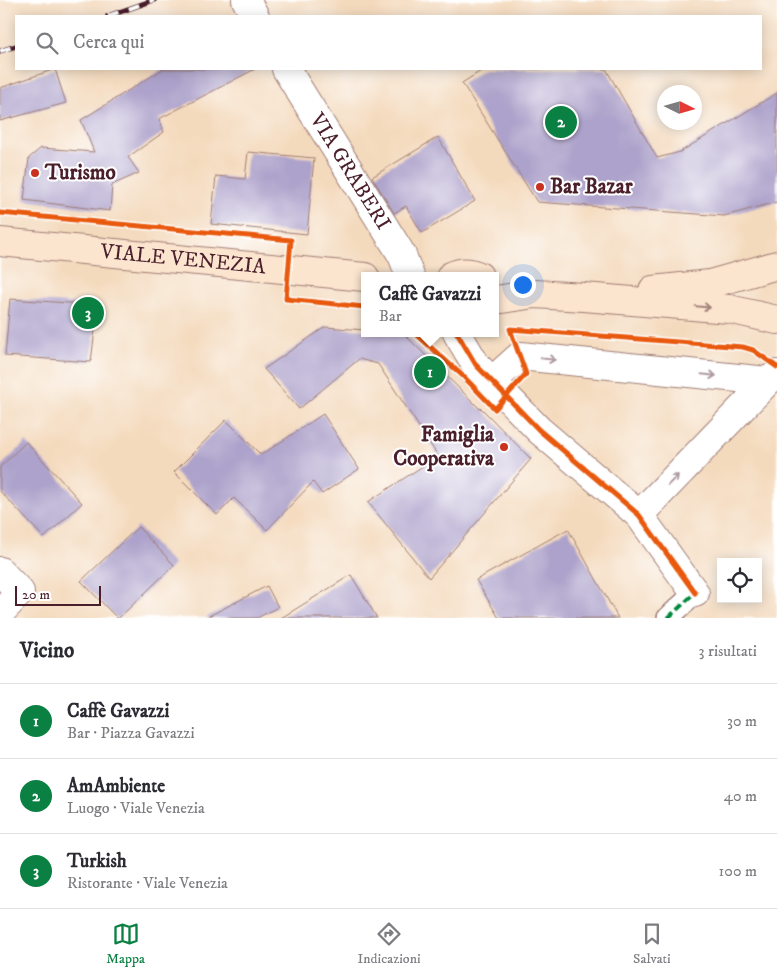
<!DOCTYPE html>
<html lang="it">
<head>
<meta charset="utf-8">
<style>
	:root { --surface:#fff; --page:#f2f2f3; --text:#2b2b33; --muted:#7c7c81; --line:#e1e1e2; --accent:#0b8043 }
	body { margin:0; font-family:"IM FELL DW Pica",serif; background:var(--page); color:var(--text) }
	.controls { position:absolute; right:15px; bottom:15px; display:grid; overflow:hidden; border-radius:0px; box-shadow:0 2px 12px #0003 }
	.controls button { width:45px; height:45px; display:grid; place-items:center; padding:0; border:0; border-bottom:1px solid var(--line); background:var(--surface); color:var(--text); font:25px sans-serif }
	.compass { position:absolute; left:657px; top:85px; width:45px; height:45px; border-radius:50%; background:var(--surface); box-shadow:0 2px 12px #0003; rotate:95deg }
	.scale { position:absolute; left:15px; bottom:12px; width:86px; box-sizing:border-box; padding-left:5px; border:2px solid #4a1f2b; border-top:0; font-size:14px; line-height:18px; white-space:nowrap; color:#4a1f2b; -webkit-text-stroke:4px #fff; paint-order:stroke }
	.you { position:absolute; left:522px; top:284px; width:18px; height:18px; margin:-12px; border:4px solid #fff; border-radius:50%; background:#1a73e8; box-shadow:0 0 0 8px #1a73e833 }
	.badge { display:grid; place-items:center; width:32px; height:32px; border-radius:50%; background:var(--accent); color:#fff; font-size:16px; font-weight:700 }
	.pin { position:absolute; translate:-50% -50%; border:2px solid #fff; box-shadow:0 1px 5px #0006 }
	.popup { position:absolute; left:361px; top:272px; width:138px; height:65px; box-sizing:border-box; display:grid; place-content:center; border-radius:0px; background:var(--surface); filter:drop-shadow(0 1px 4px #0005); font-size:16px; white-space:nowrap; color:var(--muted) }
	.popup b { font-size:19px; color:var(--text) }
	.popup::after { content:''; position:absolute; left:50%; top:100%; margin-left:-10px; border:10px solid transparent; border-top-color:var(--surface) }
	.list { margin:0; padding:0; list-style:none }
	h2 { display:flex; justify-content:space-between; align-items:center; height:65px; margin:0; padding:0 20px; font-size:21px }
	h2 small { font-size:16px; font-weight:400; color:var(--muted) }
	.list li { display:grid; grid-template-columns:32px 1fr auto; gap:15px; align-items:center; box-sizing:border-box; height:75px; padding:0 20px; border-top:1px solid var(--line) }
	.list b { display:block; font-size:19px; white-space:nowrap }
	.list p { margin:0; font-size:16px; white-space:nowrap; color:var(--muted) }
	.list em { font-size:16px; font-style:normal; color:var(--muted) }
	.icon { flex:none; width:28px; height:28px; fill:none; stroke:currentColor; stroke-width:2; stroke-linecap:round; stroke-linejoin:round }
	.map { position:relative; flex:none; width:777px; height:618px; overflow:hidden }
	.search { position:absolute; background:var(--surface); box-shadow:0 2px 12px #0003; left:15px; right:15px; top:15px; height:55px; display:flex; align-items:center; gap:12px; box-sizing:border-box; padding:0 18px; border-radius:0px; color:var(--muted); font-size:19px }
	.sheet { height:290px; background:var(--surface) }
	nav { display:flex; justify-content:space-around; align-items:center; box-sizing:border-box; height:70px; border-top:1px solid var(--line); background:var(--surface); font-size:14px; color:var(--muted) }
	nav a { display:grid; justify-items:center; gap:2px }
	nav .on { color:var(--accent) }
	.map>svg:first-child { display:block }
	.building { fill:#ada2cb }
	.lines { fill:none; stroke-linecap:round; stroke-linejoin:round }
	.pedestrian-casing { stroke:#9f7c74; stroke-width:24 }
	.minor-casing { stroke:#9f7c74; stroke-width:30 }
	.secondary-casing { stroke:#9f7c74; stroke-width:30 }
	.pedestrian { stroke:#fff; stroke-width:21 }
	.minor { stroke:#fff; stroke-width:28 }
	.secondary { stroke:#fce5cf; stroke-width:28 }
	.rail-casing { stroke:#4a1f2b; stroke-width:5.5 }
	.rail { stroke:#fff; stroke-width:4; stroke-dasharray:11; stroke-linecap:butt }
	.quiet { stroke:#00873e; stroke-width:4; stroke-dasharray:8 4; stroke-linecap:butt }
	.cycleway-casing { stroke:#fff; stroke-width:8 }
	.cycleway { stroke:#e8590c; stroke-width:5 }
	.oneway { stroke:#a3827d }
	.oneway2 { stroke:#ae9aa0 }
	.poi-dot { fill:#c8321e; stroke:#fff; stroke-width:2 }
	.labels { text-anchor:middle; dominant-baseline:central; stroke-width:4; stroke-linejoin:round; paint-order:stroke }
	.street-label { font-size:21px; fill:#4a1f2b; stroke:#fff }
	.poi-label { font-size:21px; font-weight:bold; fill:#4a1f2b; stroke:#fff; text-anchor:start }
</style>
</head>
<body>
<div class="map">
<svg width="777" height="618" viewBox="0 0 777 618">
	<rect width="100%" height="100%" fill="#fff"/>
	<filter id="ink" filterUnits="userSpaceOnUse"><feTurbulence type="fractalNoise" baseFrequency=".02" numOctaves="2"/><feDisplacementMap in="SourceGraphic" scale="10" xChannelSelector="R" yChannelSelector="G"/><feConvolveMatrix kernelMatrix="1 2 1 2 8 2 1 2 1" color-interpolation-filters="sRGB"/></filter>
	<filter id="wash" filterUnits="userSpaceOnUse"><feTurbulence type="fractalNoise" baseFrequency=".0096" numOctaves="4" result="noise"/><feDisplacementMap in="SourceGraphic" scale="20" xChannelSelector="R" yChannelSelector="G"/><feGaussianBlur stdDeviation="1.12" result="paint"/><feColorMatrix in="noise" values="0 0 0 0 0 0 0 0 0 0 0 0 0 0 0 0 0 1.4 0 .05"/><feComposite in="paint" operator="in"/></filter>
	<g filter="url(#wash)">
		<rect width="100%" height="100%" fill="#f4dabd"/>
		<g id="blocks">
			<path class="building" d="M55,69l11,34 -66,18v-33z
				M163,69h92l-96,50 5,13 -36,25 11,16 -27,12 -2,26 -86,-11 5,-42 12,-10 53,4 -13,-32z
				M484,69h122l51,89 23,-6 97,-59v109l-53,14 -187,-14 -75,-119z
				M438,137l37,64 -53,32 -16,-27 -12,7 -22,-36z
				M248,152l66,6 -7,76 -96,-10 5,-48 29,3z
				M10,299l88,6 -7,57 -86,-6z
				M325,327l40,3v3h38l77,76 1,-1 50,51 -102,119 -61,-76 70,-46 -60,-92 -19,-5 -60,50 -35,-40z
				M323,414l36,55 -37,25 -9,-12 -46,48 -33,-32 -17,17 -43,-43 52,-52 35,35z
				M26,442l56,61 -38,35 -44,-47v-24z
				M138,527l36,38 -55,53h-2l-36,-37z
				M568,529l50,89h-119l-23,-38z
				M351,575l26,43h-96z
				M267,586l11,21 -21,11h-52z"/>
		</g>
	</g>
	<g filter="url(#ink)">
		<use href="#blocks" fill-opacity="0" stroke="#9f7c74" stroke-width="1"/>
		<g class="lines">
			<defs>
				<path id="pedestrian" d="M668,618l27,-25"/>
				<g id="minor">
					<path d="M246,0l9,16"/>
					<path id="s1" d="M286,69l116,186 8,21"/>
					<path d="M457,333l19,32 63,65 100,85 56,78"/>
					<path d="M491,382l29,-26 248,25"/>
					<path d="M639,515l129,-134 9,-7"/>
					<path d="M0,571l20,21 -20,21"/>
				</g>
				<g id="secondary">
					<path id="s2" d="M0,242l365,35"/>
					<path d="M451,276c10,-5 18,-5 28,0"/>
					<path d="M653,290l57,-6 67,-19"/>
					<path d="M495,300l40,-6 49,3 145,12 48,11"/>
				</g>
			</defs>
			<use href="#pedestrian" class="pedestrian-casing"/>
			<use href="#minor" class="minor-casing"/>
			<use href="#secondary" class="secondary-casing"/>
			<use href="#pedestrian" class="pedestrian"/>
			<use href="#minor" class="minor"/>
			<use href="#secondary" class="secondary"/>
			<defs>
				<path id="rail" d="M108,16l46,-16
					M0,51l16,-5"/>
			</defs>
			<use href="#rail" class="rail-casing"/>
			<use href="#rail" class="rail"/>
			<path class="quiet" d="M668,618l27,-25"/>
			<defs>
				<path id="cycleway" d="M0,213l291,27 -5,59 79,8
					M415,333l49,44 31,32 31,-35 -16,-45 233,18 10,3 24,17
					M457,333l19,32 63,65 100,85 56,78"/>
			</defs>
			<use href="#cycleway" class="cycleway-casing"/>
			<use href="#cycleway" class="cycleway"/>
		</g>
		<defs><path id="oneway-shaft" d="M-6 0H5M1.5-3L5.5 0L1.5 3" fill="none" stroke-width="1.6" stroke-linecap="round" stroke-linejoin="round" transform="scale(1.25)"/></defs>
		<use class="oneway" href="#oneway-shaft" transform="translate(703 307) rotate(5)"/>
		<g class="oneway2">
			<use href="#oneway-shaft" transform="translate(548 359) rotate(6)"/>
			<use href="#oneway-shaft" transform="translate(709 375) rotate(6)"/>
			<use href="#oneway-shaft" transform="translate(673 480) rotate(-46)"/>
		</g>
	</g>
	<g class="poi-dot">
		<circle cx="35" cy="173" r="5"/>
		<circle cx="540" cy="187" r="5"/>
		<circle cx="504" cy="447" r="5"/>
	</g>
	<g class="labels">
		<g class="street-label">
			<text stroke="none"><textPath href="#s1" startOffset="121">VIA GRABERI</textPath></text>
			<text stroke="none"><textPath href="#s2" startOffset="184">VIALE VENEZIA</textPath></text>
		</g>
		<g class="poi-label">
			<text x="45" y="173">Turismo</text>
			<text x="550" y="187">Bar Bazar</text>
			<text x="494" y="435" text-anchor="end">Famiglia<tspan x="494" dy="24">Cooperativa</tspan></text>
		</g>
	</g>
</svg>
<div class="controls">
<button><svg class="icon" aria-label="locate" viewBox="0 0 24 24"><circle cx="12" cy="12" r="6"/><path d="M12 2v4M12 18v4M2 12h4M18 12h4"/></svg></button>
</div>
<svg class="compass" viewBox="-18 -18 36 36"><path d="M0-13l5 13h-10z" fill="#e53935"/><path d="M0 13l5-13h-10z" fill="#7c7c81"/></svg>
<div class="scale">20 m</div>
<div class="you"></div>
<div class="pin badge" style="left:430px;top:372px">1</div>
<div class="popup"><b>Caffè Gavazzi</b>Bar</div>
<div class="pin badge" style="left:561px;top:122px">2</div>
<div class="pin badge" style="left:88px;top:313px">3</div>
<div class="search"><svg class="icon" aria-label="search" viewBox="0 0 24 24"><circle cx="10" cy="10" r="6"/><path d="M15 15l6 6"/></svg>Cerca qui</div>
</div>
<section class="sheet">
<h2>Vicino<small>3 risultati</small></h2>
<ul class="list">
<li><span class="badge">1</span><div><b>Caffè Gavazzi</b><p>Bar · Piazza Gavazzi</p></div><em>30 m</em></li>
<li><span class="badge">2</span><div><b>AmAmbiente</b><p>Luogo · Viale Venezia</p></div><em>40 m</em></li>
<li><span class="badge">3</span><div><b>Turkish</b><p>Ristorante · Viale Venezia</p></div><em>100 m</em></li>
</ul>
</section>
<nav>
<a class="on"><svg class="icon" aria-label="map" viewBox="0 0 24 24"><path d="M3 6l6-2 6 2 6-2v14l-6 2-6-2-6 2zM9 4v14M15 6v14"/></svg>Mappa</a>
<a><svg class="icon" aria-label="directions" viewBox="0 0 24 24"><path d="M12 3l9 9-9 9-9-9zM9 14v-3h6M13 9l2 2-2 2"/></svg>Indicazioni</a>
<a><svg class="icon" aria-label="saved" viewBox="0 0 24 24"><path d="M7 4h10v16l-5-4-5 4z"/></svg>Salvati</a>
</nav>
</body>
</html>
